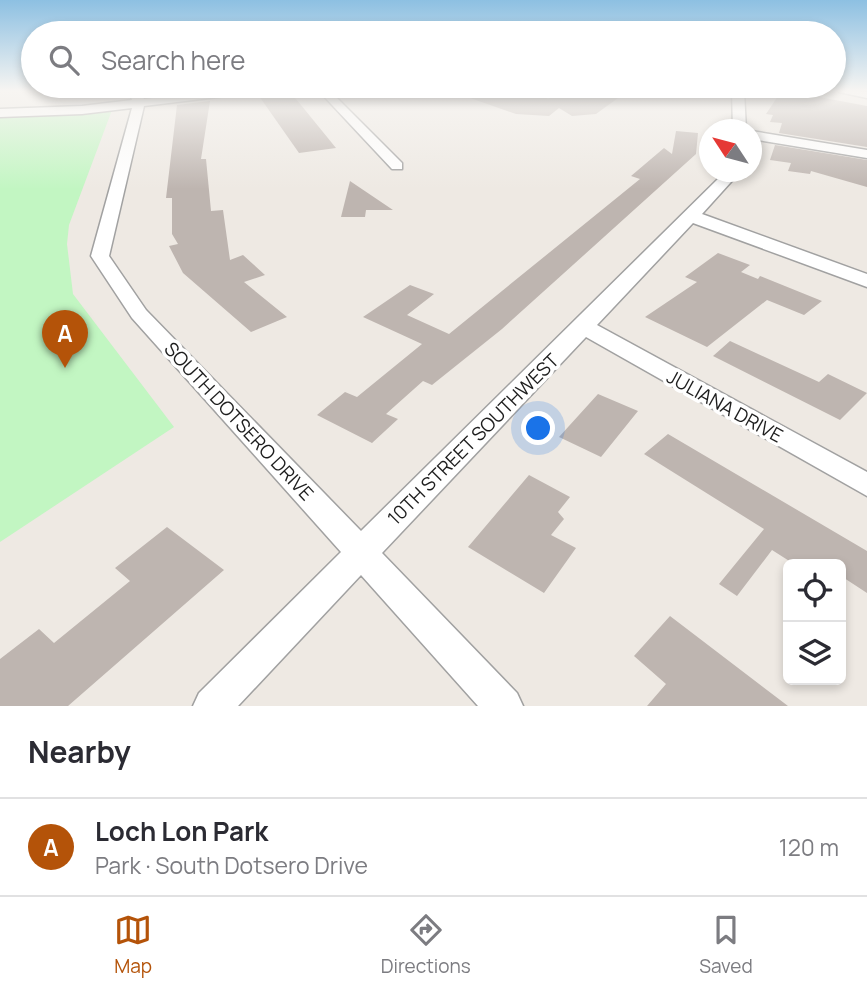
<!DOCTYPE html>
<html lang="en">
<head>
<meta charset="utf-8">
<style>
	:root { --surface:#fff; --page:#f7f7f7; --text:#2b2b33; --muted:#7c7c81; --line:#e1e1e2; --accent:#b45309 }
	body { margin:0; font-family:Manrope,sans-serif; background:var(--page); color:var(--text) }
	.controls { position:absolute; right:21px; bottom:21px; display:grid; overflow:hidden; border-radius:10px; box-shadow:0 4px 10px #0003 }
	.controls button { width:63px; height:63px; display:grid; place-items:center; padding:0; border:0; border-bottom:2px solid var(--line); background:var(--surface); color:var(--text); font:35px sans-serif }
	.compass { position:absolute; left:699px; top:119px; width:63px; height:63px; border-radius:50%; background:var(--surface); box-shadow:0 4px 10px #0003; rotate:306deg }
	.you { position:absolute; left:539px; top:429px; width:24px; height:24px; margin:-18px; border:5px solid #fff; border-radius:50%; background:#1a73e8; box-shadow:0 0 0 10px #1a73e833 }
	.badge { display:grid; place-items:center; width:46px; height:46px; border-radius:50%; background:var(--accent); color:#fff; font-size:23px; font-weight:700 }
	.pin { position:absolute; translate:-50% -58px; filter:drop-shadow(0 2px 4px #0008) }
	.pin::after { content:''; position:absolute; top:37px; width:24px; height:21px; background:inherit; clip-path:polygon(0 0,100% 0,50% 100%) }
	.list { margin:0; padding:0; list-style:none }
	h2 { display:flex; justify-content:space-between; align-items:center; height:91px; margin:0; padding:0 28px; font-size:30px }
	h2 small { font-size:23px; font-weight:400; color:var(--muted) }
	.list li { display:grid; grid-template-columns:46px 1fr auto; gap:21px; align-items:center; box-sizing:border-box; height:98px; padding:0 28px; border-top:2px solid var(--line) }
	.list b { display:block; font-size:26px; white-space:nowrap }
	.list p { margin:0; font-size:23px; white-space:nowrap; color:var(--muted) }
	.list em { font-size:23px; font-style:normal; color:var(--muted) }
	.icon { flex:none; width:38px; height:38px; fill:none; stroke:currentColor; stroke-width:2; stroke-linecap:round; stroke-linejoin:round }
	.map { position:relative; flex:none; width:867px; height:706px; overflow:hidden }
	.search { position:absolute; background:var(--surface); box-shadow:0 4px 10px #0003; left:21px; right:21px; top:21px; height:77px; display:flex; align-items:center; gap:18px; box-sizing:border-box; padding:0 24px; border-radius:38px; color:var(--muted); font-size:26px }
	.sheet { height:189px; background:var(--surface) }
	nav { display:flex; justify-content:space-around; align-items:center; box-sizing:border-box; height:98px; border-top:2px solid var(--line); background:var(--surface); font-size:19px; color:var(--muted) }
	nav a { display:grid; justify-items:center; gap:4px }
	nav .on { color:var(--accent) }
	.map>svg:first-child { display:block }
	.park { fill:#c2f6c2 }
	.building { fill:#beb5b0 }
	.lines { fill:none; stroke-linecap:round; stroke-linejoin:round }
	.street-casing { stroke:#a1a1a1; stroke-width:3 }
	.street { fill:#fff; fill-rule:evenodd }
	.labels { text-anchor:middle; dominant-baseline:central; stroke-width:7; stroke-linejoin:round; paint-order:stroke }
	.street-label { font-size:19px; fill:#1d1d1d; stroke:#fff }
</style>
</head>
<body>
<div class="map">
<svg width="867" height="706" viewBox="0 0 867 706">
	<rect width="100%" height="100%" fill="#eee9e3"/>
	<path class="park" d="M112,110l-43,115 -2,19 6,50 101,133 -174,115v-424z"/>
	<path class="building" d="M457,90h70l22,9 9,-4 -5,-5h76l-33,24 -24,2 -13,-8 -10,8 -33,-2 -60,-21z
		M782,90l85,16v41l-88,-14 3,-10 -12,-1 3,-7 -7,-1z
		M290,92l11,13 35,43 -37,5 -40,-57z
		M210,101l-9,58h5l5,52 12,-1 7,50 13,-5 22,20 -21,7 43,35 -36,15 -68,-59 -14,-27 9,-2 -6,-10v-36h-6l11,-93z
		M676,131l22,2 -2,21 -194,175 -70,56 -9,-4 -37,33 12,5 -26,24 -55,-28 28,-23 12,5 65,-53 -59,-27 47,-32 24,9 -27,21 42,19 191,-155 -9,-3 33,-28 8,6z
		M775,145l92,15v27l-56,-16 -1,3 -22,-3 3,-8 -21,-3z
		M350,181l43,29h-27l-1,7h-24z
		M718,253l32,12 -9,7 17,7 2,-3 62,25 -18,14 -37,-15 -60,47 -62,-30 52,-35 -12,-5z
		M730,341l89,41 9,-8 39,19 -27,27 -127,-64z
		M598,394l40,17 -37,46 -42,-20z
		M668,434l199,117v42l-26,-17v-12h-47l-22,-14 -35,46 -18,-12 45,-55 -120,-75z
		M529,475l41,22 -12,15 6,7 -13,16 25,13 -32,45 -76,-46z
		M167,527l57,43 -156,136h-68v-47l39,-30 15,14 76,-62 -15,-13z
		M670,616l118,90h-141l19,-22 -32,-28z"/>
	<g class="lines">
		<defs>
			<path id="street" d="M129,90h10l5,9 81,-9h32l-6,3 -107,13 -35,150 37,54 215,221 364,-359h15l-38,42 165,60v13l-174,-64 -96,102 270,147v24l-281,-159 -204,216 135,140 6,13h-45l-117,-131 -123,131h-45l6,-13 142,-141 -209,-234 -41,-62 41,-148 -50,6 -82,3v-8l82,-3 50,-6z
				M318,90h11l73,73v6h-10z
				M530,90h17l9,4 -6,3z
				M732,90h12l2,40h-13z
				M837,90l30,2v6l-28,-6z
				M752,131l115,19v8l-115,-19z"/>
		</defs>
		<use href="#street" class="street-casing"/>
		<use href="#street" class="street"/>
	</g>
	<linearGradient id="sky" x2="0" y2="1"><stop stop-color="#8dc0e2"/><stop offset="0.48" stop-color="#f7f5f2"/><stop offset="1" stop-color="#f7f5f2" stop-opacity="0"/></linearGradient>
	<rect width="867" height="189" fill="url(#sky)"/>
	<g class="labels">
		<g class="street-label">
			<text transform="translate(725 406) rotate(29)">JULIANA DRIVE</text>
			<text transform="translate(239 421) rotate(47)">SOUTH DOTSERO DRIVE</text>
			<text transform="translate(473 439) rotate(-45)">10TH STREET SOUTHWEST</text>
		</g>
	</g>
</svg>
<div class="controls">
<button><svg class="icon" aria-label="locate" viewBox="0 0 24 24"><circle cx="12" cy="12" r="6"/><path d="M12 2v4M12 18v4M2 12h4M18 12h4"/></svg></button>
<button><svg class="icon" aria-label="layers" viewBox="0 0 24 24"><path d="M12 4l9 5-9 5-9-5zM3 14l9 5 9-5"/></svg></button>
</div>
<svg class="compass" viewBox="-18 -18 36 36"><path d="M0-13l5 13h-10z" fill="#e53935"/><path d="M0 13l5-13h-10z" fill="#7c7c81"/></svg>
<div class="you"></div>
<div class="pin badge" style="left:65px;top:368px">A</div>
<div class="search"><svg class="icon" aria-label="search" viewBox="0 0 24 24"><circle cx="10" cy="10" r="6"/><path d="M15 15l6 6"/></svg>Search here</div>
</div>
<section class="sheet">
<h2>Nearby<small></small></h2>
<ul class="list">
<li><span class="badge">A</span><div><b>Loch Lon Park</b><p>Park · South Dotsero Drive</p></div><em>120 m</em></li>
</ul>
</section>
<nav>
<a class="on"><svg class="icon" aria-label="map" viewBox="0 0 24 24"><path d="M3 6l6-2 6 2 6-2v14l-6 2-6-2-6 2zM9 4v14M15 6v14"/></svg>Map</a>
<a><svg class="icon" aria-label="directions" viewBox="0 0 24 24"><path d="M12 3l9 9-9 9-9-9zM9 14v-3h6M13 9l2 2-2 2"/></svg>Directions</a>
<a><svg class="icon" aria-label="saved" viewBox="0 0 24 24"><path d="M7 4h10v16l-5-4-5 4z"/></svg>Saved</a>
</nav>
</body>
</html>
